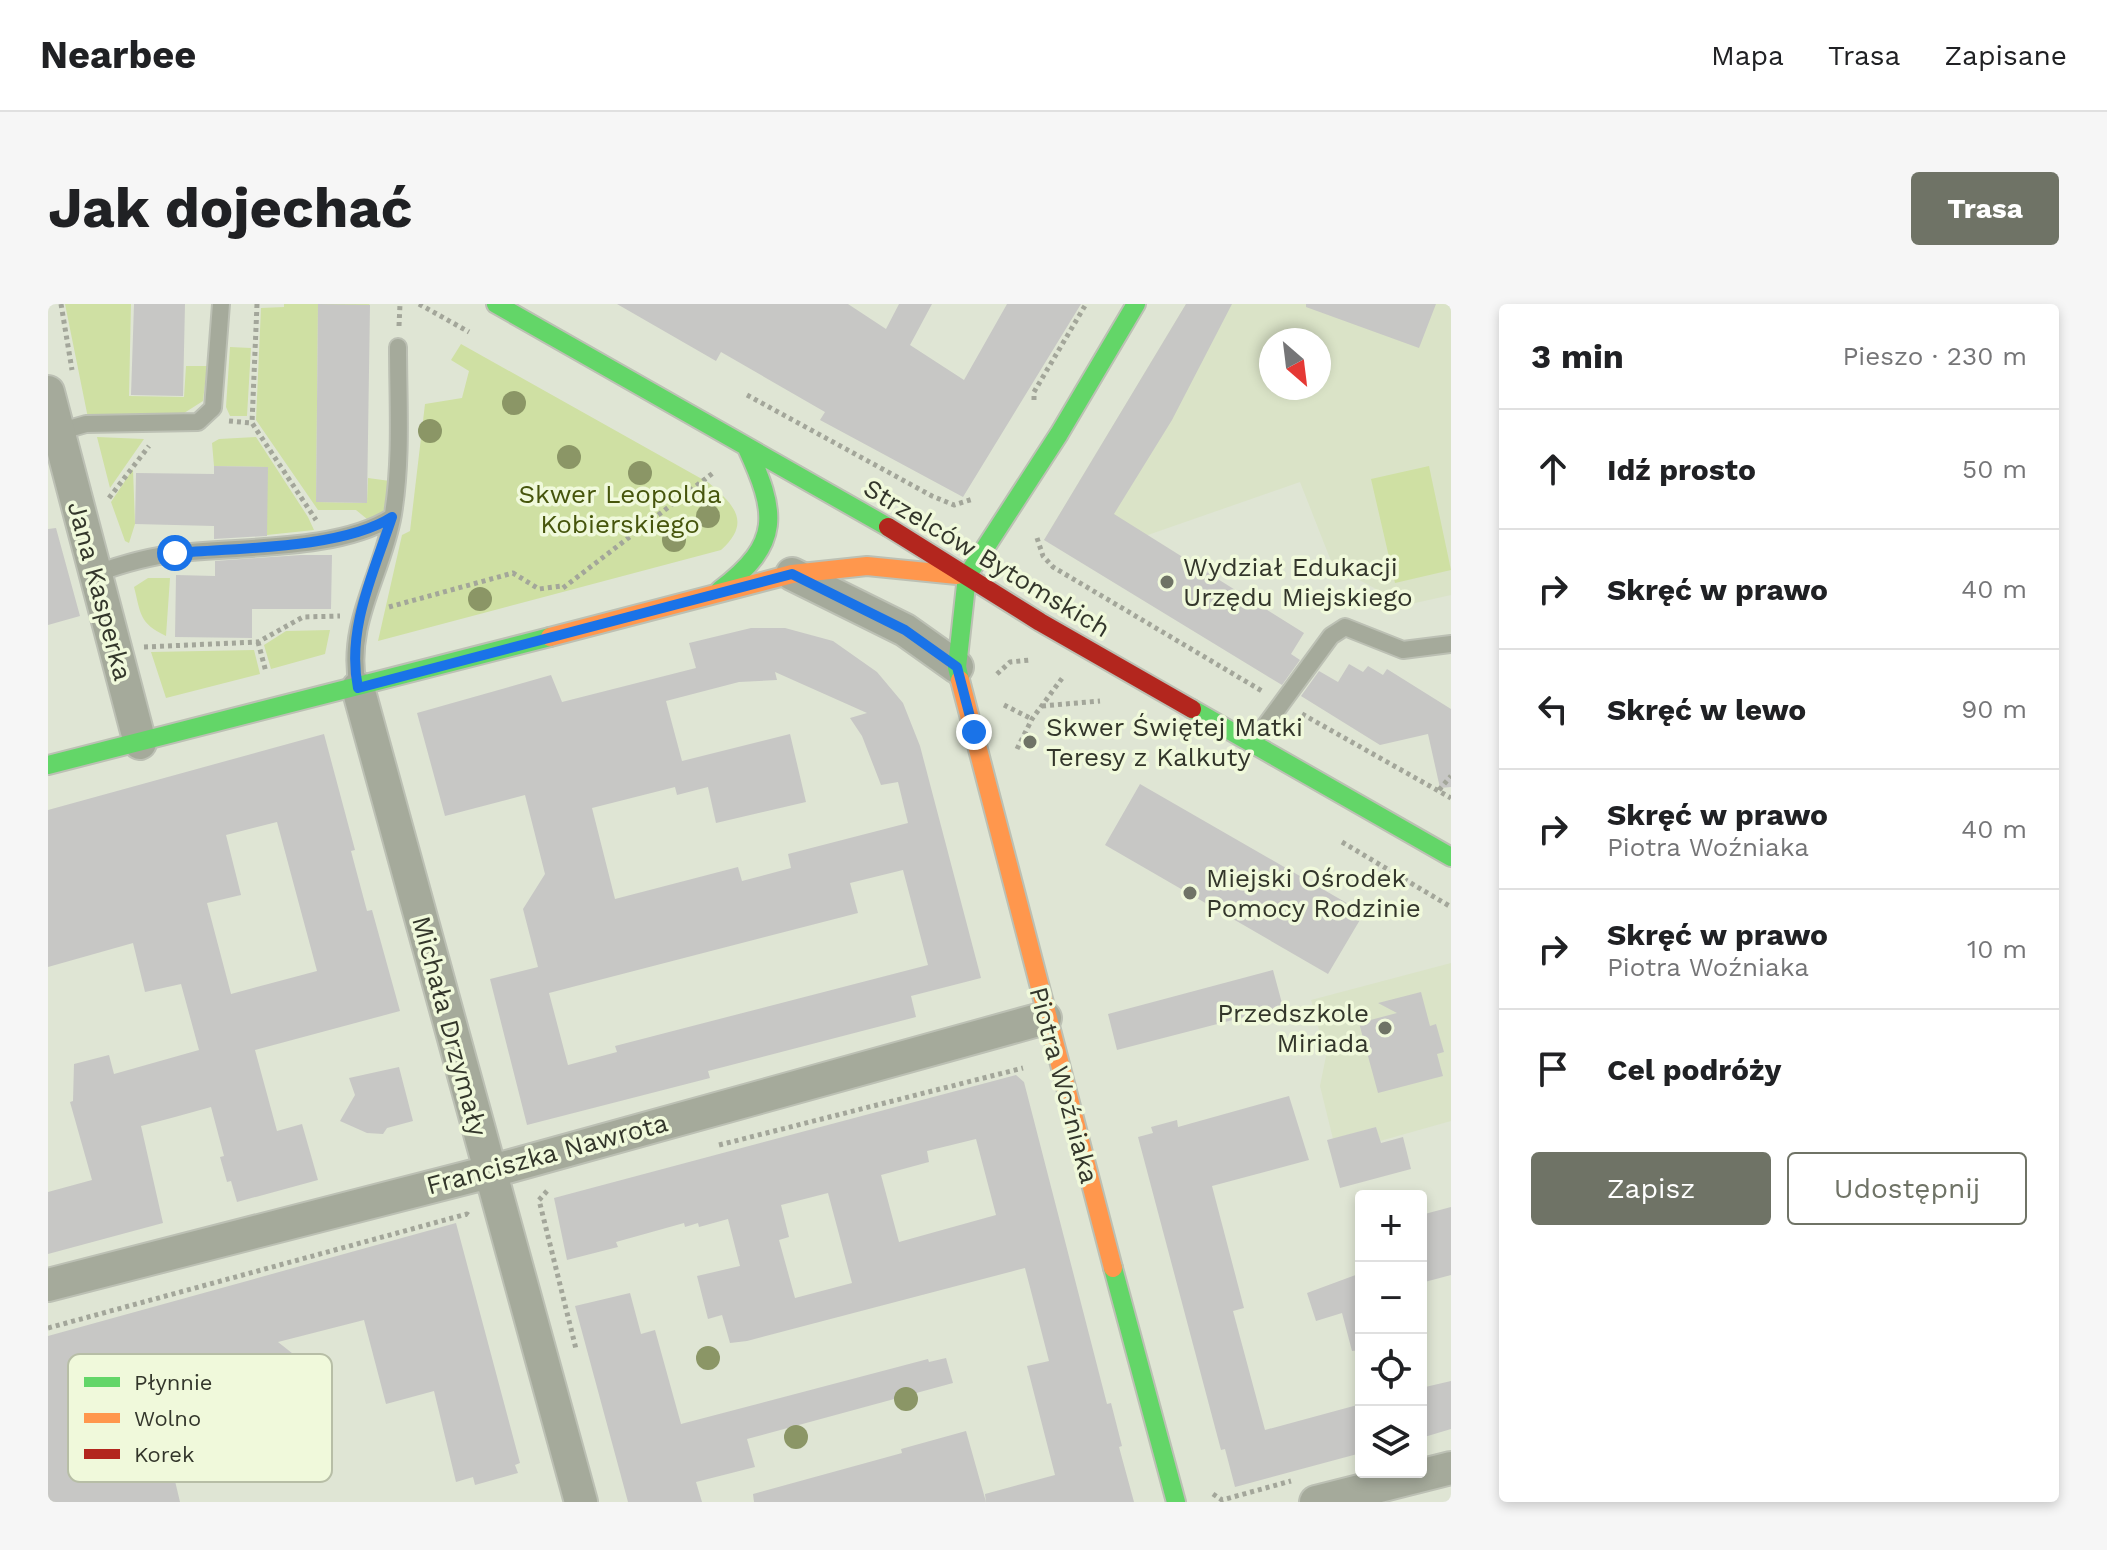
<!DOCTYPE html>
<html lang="pl">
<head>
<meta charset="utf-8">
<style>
	:root { --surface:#fff; --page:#f6f6f6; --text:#202124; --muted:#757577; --line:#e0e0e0; --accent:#6f7366 }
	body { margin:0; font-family:"Work Sans",sans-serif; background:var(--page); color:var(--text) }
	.controls { position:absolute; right:24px; bottom:24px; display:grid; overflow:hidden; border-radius:8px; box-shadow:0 4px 12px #0003 }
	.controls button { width:72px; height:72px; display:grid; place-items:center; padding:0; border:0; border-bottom:2px solid var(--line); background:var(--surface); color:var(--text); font:40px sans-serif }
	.compass { position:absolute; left:1211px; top:24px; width:72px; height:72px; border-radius:50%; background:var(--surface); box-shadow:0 4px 12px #0003; rotate:152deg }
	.stop { position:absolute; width:24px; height:24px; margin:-18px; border:6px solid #1a73e8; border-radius:50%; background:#fff }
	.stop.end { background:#1a73e8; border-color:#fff; box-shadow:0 2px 8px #0008 }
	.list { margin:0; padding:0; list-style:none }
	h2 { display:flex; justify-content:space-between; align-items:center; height:104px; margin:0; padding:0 32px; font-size:34px }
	h2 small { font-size:26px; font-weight:400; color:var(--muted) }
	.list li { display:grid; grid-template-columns:52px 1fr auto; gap:24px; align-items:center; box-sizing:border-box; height:120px; padding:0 32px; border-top:2px solid var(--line) }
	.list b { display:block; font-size:30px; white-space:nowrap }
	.list p { margin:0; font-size:26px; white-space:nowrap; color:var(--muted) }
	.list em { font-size:26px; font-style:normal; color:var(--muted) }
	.actions { display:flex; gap:16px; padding:24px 32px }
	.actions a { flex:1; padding:18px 0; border:2px solid var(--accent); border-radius:8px; text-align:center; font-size:28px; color:var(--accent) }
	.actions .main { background:var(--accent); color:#fff }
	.icon { flex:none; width:44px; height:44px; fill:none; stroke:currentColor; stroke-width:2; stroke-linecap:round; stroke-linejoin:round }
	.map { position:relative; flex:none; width:1403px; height:1198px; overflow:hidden; border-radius:8px }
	header { display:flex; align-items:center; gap:48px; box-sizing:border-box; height:112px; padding:0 40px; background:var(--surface); border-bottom:2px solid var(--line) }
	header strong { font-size:38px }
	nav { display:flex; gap:44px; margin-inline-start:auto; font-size:28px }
	.intro { display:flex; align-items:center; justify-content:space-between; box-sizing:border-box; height:192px; padding:0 48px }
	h1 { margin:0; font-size:56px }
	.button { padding:20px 36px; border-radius:8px; background:var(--accent); color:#fff; font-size:28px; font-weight:700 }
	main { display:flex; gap:48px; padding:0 48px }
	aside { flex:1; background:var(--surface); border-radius:8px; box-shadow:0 4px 12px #0003 }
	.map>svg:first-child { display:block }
	.built { fill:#dae3c7; fill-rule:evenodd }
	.green { fill:#cfe0a3 }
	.building { fill:#c7c7c5; fill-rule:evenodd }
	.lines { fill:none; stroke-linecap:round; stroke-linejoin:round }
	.lane-casing { stroke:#bcc0b4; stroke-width:20 }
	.street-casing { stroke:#bcc0b4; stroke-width:36 }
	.fast-casing { stroke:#bcc0b4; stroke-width:22 }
	.slow-casing { stroke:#bcc0b4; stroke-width:22 }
	.jam-casing { stroke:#bcc0b4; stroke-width:22 }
	.path { stroke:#a3a69a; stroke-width:5; stroke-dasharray:4 4; stroke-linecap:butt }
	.lane { stroke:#a5aa9b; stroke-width:16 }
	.street { stroke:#a5aa9b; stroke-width:32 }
	.fast { stroke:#63d668; stroke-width:18 }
	.slow { stroke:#ff974d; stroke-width:18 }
	.jam { stroke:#b3261e; stroke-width:18 }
	.tree { fill:#8b9666 }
	.route { stroke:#1a73e8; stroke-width:10 }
	.poi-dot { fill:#6f7366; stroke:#f0f9db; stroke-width:3 }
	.labels { text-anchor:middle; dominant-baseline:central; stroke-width:7; stroke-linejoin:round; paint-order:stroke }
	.park-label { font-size:26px; fill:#46550c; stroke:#f0f9db }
	.street-label { font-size:26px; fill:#33362b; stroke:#f0f9db }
	.poi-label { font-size:26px; fill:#33362b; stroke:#f0f9db; text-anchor:start }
	.key { fill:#f0f9db; stroke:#b7bea6; stroke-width:2 }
	.key-label { font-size:22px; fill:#33362b }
</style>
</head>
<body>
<header>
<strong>Nearbee</strong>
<nav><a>Mapa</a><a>Trasa</a><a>Zapisane</a></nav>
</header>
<div class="intro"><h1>Jak dojechać</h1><a class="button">Trasa</a></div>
<main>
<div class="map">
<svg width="1403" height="1198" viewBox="0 0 1403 1198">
	<rect width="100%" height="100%" fill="#dfe5d4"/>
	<path class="built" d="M1138,0h265v291l-45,10 -73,-39 -33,-84 -155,54 -101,4zM1223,36h48v48h-48z
		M1403,659v158l-71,20 -4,-14 -43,12 -13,-53 6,-30 -15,-56z"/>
	<path class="green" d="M17,0h66l-2,92 55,1 2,-31h21l-4,35 -22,14 -93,3z
		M236,0h85l1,1h-52l-2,197 51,1 1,-25 22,3 -7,32 -16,6 -11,-9h-38l-62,-90 5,-112 23,-1z
		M413,40l248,139c25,22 43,39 12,67l-343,91 24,-106 8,-4 15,-127 37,-6 7,-27 -18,-11z
		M182,43l21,1 -4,68h-17l-4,-9z
		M49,133l47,2 -34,49z
		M208,133l52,80 6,13 -47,5v-68l-53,-1 -2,-23 7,-4z
		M1381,162l22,104 -56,13 -24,-104z
		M85,165l2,55 -6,19 -4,-2 -14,-39z
		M100,274h22l-4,58c-27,-13 -25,-22 -32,-49z
		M282,326l-5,24 -54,15 -7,-24 22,-14z
		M206,346l6,24 -94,24 -15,-46z"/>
	<path class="building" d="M86,0h51l-2,92 -52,-1z
		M270,0l52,1 -3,198 -51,-1z
		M569,0h231l38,25 13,-25h33l-22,41 54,35 43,-76h74l-118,193 -143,-77 5,-8 -104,-60 -5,9z
		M1138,0h46l-60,116 -58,94 190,119 -13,21 9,6 -18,25 -238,-145z
		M1258,0h130l-17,44 -113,-41z
		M166,162l54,1 -1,69 -53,3v-13l-79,-2 1,-51 78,1z
		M8,224l24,88 -32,9v-96z
		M252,251h32l-1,54h-79v29l-77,-1 1,-62 39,1v-15z
		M703,324h34l48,13 44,31 26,31 17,43 61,232 -70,18 5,21 -208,54 2,7 -183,47 -37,-146 48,-12 -15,-58 22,-35 -20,-79 -80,21 -28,-103 134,-38 11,27 134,-34 -7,-25zM727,368l92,41 -17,5 12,18 19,49 17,-3 10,41 -120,31 3,14 -49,13 -4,-14 -123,32 -23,-91 83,-21 2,8 31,-8 8,36 90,-21 -16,-68 -108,27 -16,-60 73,-19 38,-2zM855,566l25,95 -313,81 2,6 -49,13 -19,-72 309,-80 -8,-30z
		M1301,360l14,8 5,-6 15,9 4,-6 64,40v78l-11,1 -12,-54 -48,11 -79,-49 18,-25 19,11z
		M276,430l31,116 -4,1 16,60 5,-1 28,101 -145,39 22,81 25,-7 16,56 -81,22 -6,-21 -4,1 -7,-25 4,-1 -13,-49 -36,10 -34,9 22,97 -115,31v-62l44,-12 -22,-78 3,-1 1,-37 35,-9 5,19 85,-24 -18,-66 -36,8 -12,-49 -85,24v-157zM229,518l40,149 -86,23 -24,-91 34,-8 -15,-60z
		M1092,480l224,129 -36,61 -223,-129z
		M1225,666l10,37 -166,43 -9,-36z
		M1373,688l9,34 6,-2 8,28 -7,2 6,22 -65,17 -19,-70 38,-10 -19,-10z
		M351,763l14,54 -26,7 -4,6 -16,-1 -27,-12 15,-26 -6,-17z
		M968,771l8,7 83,322 4,-1 11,43 -3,1 15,55h-148l-1,-8 70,-19 -28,-109 22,-5 -24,-93 -278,73 -17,2 -8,-28 -14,4 -11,-43 43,-10 -12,-47 -29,8 -1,-4 -13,4 -1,-4 -68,19 2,5 -51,13 -13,-62zM928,835l20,76 -97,27 -18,-67 48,-13 -2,-11zM780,889l24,90 -57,15 -16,-58 10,-3 -8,-32z
		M1241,792l20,64 -97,26 32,122 -11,3 32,119 96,-26v49l-126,34 -10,-38 -4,1 -83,-313 15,-4 -2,-6 26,-7 1,7z
		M1328,823l5,16 22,-6 8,32 -71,19 -13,-48z
		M1403,903v68l-30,8v-68z
		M408,919l64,240 -5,2 3,8 -43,12 -2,-8 -17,5 -22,-91 -48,13 -22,-84 -86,22 34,27 -5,8 17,67 -18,5 1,4 -83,21 -6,-23 -47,13 9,38h-132v-166z
		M1313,969v77l-9,1 -10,-38 -26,8 -9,-28z
		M582,989l11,41 14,-4 26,94 247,-65 1,3 17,-4 7,25 -206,56 8,28 -59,15 6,20h-74l-53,-196z
		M1403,1077v48l-30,9v-50z
		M918,1127l20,71h-232l-1,-8 149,-41 -1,-4z"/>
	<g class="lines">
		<defs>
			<path id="lane" d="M10,128l28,-8 112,-2 15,-14 8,-104
				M47,270c27,-10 56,-18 84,-21 63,-7 160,-2 213,-36
				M310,383c-13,-64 25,-113 35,-173 9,-55 5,-112 5,-167
				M1206,437l77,-105 14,-9 58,23 48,-6"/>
			<path id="street" d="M0,88l92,351
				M744,270l113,56 52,37
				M310,384l223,814
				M0,981l441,-113 556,-154
				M1268,1198l135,-34"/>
			<path id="fast" d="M448,0l392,223
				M672,286c62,-47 57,-77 26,-144
				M912,376l-3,-13 10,-91 92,-142 77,-130
				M1144,405l259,148
				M0,461l502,-128
				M1065,964l63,234"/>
			<path id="slow" d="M502,333l242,-63 75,-8 90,9
				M912,376l153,588"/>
			<path id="jam" d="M840,223l152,95 152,87"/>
		</defs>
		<use href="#lane" class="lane-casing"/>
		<use href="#street" class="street-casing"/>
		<use href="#fast" class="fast-casing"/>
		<use href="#slow" class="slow-casing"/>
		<use href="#jam" class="jam-casing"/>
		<path class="path" d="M13,0l11,66
			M209,0l-5,119 64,97
			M371,0l50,28
			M351,22l1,-22
			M699,91l185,101 22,9 19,-6
			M986,96v-8l52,-88
			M181,117l23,2
			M61,194l40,-52
			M989,234l6,18 10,11 209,124
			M515,284l150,-115
			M341,303l124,-34 26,16 23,-3
			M210,338l8,30
			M96,343l114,-5 45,-25 37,-1
			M949,370l13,-12 20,-2
			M956,401l28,14
			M994,402l58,-5
			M1254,410l149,84
			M969,445l15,-30 31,-42
			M1391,486l12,-14
			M1294,538l109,65
			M671,841l304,-77
			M499,887l-8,9 37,149
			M0,1024l419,-114 4,3
			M1165,1190l9,6 69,-19"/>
		<use href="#lane" class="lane"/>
		<use href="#street" class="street"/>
		<use href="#fast" class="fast"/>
		<use href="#slow" class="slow"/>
		<use href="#jam" class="jam"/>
	</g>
	<g class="tree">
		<circle cx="466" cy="99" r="12"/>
		<circle cx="382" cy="127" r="12"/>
		<circle cx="521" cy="153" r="12"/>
		<circle cx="592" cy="169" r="12"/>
		<circle cx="660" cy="212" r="12"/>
		<circle cx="626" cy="236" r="12"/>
		<circle cx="432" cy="295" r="12"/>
		<circle cx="660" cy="1054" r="12"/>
		<circle cx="858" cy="1095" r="12"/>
		<circle cx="748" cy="1133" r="12"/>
	</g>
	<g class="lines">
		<path class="route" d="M127,249c60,-5 167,-4 217,-36 -18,55 -46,112 -34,171l434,-114 113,56 52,37 17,65"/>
	</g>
	<g class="poi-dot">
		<circle cx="1119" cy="278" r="8"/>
		<circle cx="982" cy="438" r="8"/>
		<circle cx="1142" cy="589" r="8"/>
		<circle cx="1337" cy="724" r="8"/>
	</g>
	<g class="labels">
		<g class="park-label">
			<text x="572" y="190">Skwer Leopolda<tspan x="572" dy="30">Kobierskiego</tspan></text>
		</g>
		<g class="street-label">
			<text transform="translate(939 254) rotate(31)">Strzelców Bytomskich</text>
			<text transform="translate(52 287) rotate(75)">Jana Kasperka</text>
			<text transform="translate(402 722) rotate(75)">Michała Drzymały</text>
			<text transform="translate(1016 781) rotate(75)">Piotra Woźniaka</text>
			<text transform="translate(499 850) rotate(-15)">Franciszka Nawrota</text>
		</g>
		<g class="poi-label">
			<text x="1135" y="263">Wydział Edukacji<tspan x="1135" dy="30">Urzędu Miejskiego</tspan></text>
			<text x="998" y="423">Skwer Świętej Matki<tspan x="998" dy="30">Teresy z Kalkuty</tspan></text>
			<text x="1158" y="574">Miejski Ośrodek<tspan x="1158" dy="30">Pomocy Rodzinie</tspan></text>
			<text x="1321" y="709" text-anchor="end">Przedszkole<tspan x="1321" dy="30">Miriada</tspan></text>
		</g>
	</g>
	<rect x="20" y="1050" width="264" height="128" rx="12" class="key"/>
	<rect x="36" y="1073" width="36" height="10" fill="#63d668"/>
	<rect x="36" y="1109" width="36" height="10" fill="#ff974d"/>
	<rect x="36" y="1145" width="36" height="10" fill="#b3261e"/>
	<g class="key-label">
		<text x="86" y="1086">Płynnie</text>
		<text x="86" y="1122">Wolno</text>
		<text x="86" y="1158">Korek</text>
	</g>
</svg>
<div class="controls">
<button>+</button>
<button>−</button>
<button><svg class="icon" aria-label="locate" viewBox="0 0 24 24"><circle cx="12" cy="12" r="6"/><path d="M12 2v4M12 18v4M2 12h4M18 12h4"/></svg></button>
<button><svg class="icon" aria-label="layers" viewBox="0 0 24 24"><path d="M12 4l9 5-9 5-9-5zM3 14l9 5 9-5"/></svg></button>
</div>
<svg class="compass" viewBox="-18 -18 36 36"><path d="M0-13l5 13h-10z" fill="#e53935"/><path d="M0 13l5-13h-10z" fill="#757577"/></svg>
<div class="stop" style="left:127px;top:249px"></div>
<div class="stop end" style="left:926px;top:428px"></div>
</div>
<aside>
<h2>3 min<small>Pieszo · 230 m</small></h2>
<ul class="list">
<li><svg class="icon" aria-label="ahead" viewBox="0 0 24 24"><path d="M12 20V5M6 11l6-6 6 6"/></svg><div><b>Idź prosto</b></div><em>50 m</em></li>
<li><svg class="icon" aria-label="right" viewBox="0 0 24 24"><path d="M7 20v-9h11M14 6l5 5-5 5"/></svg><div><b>Skręć w prawo</b></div><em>40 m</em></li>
<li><svg class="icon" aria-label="left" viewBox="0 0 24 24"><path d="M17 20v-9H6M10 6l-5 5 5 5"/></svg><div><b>Skręć w lewo</b></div><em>90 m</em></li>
<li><svg class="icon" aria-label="right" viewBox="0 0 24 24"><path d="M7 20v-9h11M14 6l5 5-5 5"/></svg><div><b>Skręć w prawo</b><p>Piotra Woźniaka</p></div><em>40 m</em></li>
<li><svg class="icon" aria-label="right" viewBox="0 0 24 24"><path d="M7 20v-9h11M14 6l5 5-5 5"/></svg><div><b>Skręć w prawo</b><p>Piotra Woźniaka</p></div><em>10 m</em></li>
<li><svg class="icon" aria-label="arrive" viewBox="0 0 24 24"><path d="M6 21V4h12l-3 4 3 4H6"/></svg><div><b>Cel podróży</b></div></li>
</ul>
<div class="actions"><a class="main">Zapisz</a><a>Udostępnij</a></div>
</aside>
</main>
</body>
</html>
